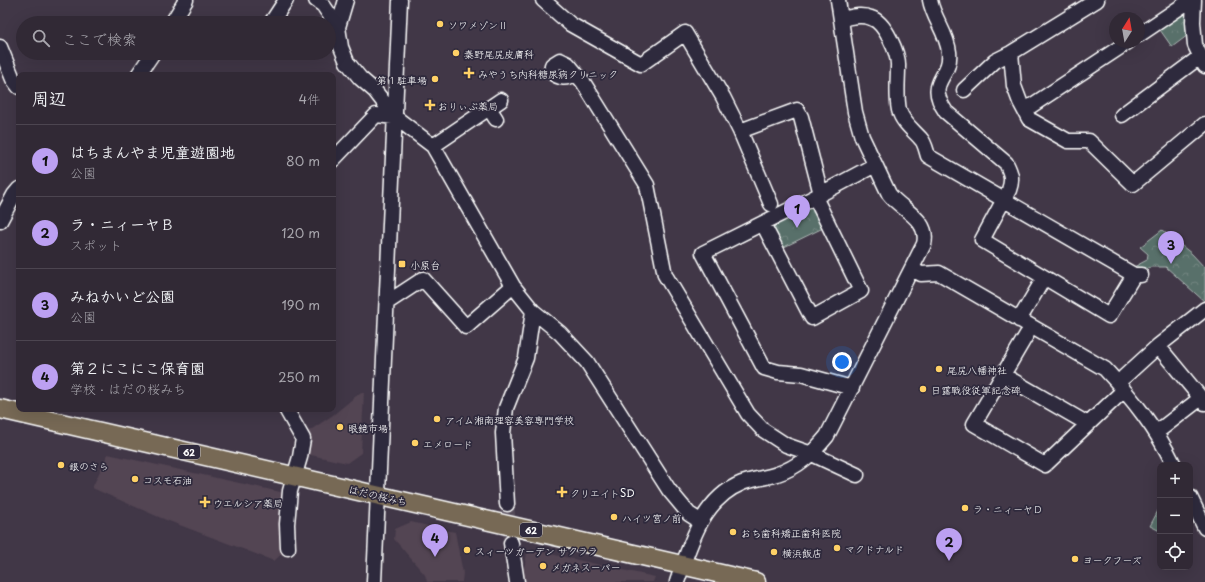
<!DOCTYPE html>
<html lang="ja">
<head>
<meta charset="utf-8">
<style>
	:root { --surface:#312935; --page:#39313d; --text:#f1f3f6; --muted:#a8a6ad; --line:#4c4550; --accent:#bca0f2 }
	body { margin:0; font-family:"Playpen Sans","Klee One",sans-serif; background:var(--page); color:var(--text) }
	.controls { position:absolute; right:12px; bottom:12px; display:grid; overflow:hidden; border-radius:8px; box-shadow:0 4px 16px #0002 }
	.controls button { width:36px; height:36px; display:grid; place-items:center; padding:0; border:0; border-bottom:1px solid var(--line); background:var(--surface); color:var(--text); font:20px sans-serif }
	.compass { position:absolute; left:1109px; top:12px; width:36px; height:36px; border-radius:50%; background:var(--surface); box-shadow:0 4px 16px #0002; rotate:11deg }
	.you { position:absolute; left:842px; top:362px; width:14px; height:14px; margin:-10px; border:3px solid #fff; border-radius:50%; background:#1a73e8; box-shadow:0 0 0 6px #1a73e833 }
	.badge { display:grid; place-items:center; width:26px; height:26px; border-radius:50%; background:var(--accent); color:#111; font-size:13px; font-weight:700 }
	.pin { position:absolute; translate:-50% -33px; filter:drop-shadow(0 1px 2px #0008) }
	.pin::after { content:''; position:absolute; top:21px; width:14px; height:12px; background:inherit; clip-path:polygon(0 0,100% 0,50% 100%) }
	.list { margin:0; padding:0; list-style:none }
	h2 { display:flex; justify-content:space-between; align-items:center; height:52px; margin:0; padding:0 16px; font-size:17px }
	h2 small { font-size:13px; font-weight:400; color:var(--muted) }
	.list li { display:grid; grid-template-columns:26px 1fr auto; gap:12px; align-items:center; box-sizing:border-box; height:72px; padding:0 16px; border-top:1px solid var(--line) }
	.list b { display:block; font-size:15px; white-space:nowrap }
	.list p { margin:0; font-size:13px; white-space:nowrap; color:var(--muted) }
	.list em { font-size:13px; font-style:normal; color:var(--muted) }
	.icon { flex:none; width:22px; height:22px; fill:none; stroke:currentColor; stroke-width:2; stroke-linecap:round; stroke-linejoin:round }
	.map { position:relative; flex:none; width:1205px; height:582px; overflow:hidden }
	.search { position:absolute; background:var(--surface); box-shadow:0 4px 16px #0002; left:16px; top:16px; width:320px; height:44px; display:flex; align-items:center; gap:10px; box-sizing:border-box; padding:0 14px; border-radius:22px; color:var(--muted); font-size:15px }
	.panel { position:absolute; background:var(--surface); box-shadow:0 4px 16px #0002; left:16px; top:72px; width:320px; height:340px; border-radius:8px }
	.map>svg:first-child { display:block }
	.built { fill:#524452 }
	.park { fill:url(#park-crowns); stroke:#acb7b4 }
	.lines { fill:none; stroke-linecap:round; stroke-linejoin:round }
	.minor-tunnel { stroke:#544b59; stroke-width:14; stroke-dasharray:14 7; stroke-linecap:butt }
	.minor-casing { stroke:#fff; stroke-width:17 }
	.major-casing { stroke:#fff; stroke-width:21 }
	.minor { stroke:#2f2a3d; stroke-width:14 }
	.major { stroke:#776954; stroke-width:18 }
	.poi-dot { fill:#ffd166; stroke:#2f2a3d; stroke-width:1.5 }
	.labels { text-anchor:middle; dominant-baseline:central; stroke-width:3.5; stroke-linejoin:round; paint-order:stroke }
	.shield { fill:#2f2a3d; stroke:#c1bfc5; stroke-width:1 }
	.shield-label { font-size:9px; font-weight:bold; fill:#fff }
	.poi-label { font-size:10px; fill:#fff; stroke:#2f2a3d; text-anchor:start }
	.street-label { font-size:10px; fill:#fff; stroke:#2f2a3d }
</style>
</head>
<body>
<div class="map">
<svg width="1205" height="582" viewBox="0 0 1205 582">
	<defs>
		<pattern id="park-crowns" width="20" height="18" patternUnits="userSpaceOnUse"><rect width="20" height="18" fill="#596f6a"/><path d="M2 6a3 3 0 1 1 6 0M12 15a3 3 0 1 1 6 0" fill="none" stroke="#728580"/></pattern>
	</defs>
	<rect width="100%" height="100%" fill="#413747"/>
	<filter id="ink" filterUnits="userSpaceOnUse"><feTurbulence type="fractalNoise" baseFrequency=".025" numOctaves="2"/><feDisplacementMap in="SourceGraphic" scale="8" xChannelSelector="R" yChannelSelector="G"/><feConvolveMatrix kernelMatrix="1 2 1 2 8 2 1 2 1" color-interpolation-filters="sRGB"/></filter>
	<g filter="url(#ink)">
		<path class="built" d="M361,392l3,1 -3,60 -14,10 -41,-9v-21l27,-18z
			M108,454l177,39v58l-11,10 -113,-43 -69,-30z
			M411,522l44,10 8,41 -1,9h-35l-2,-7 -31,-36 1,-10z
			M528,549l127,28 -2,5h-129l-1,-9z"/>
		<path class="park" d="M1183,10l7,1 -2,24 -16,12 -14,-20z
			M809,206l6,1 10,20 -45,22 -9,-20 2,-5z
			M1162,230l30,24 13,14v34l-39,-35h-15l-12,5 -7,-4 15,-8 1,-6 -8,-7z
			M1160,507v24l-10,-5z"/>
		<g class="lines">
			<path class="minor-tunnel" d="M507,504l4,39"/>
			<defs>
				<path id="minor" d="M316,0l7,5 15,22 3,20 6,15 13,16 15,13 20,26 38,29 80,140 20,25 27,22 27,29 82,128 20,24 11,7
					M543,0l27,24 71,40 44,-31 38,64 17,34 31,73
					M930,0c3,18 17,33 19,52 3,27 -25,28 -3,60l60,51c5,10 7,16 3,27l-27,50 127,76 25,-41
					M1194,0l-1,22 2,23 10,21
					M841,19c11,-2 20,-5 30,-1 14,4 28,36 27,49 0,14 -2,29 1,43 3,12 14,20 22,29 4,4 5,11 7,17l206,119h7
					M172,23l14,-23
					M271,23l15,-23
					M338,27l8,-27
					M1139,35l52,-35
					M0,47l13,32 6,8
					M1011,53l3,33 6,16 9,17 39,22h21l44,43 72,-60
					M576,74c-10,5 -16,5 -25,-2l1,-7 8,-5 8,4 15,18 64,103 18,90 83,139 15,16 23,15 26,9 45,21
					M138,75l15,-22
					M964,90l31,-29 16,-8 86,-53
					M489,108l7,11
					M1025,110l103,-68
					M1122,115l79,-59
					M740,131l57,-21 4,7 20,77
					M433,146l68,-46
					M333,160l43,-45 19,2
					M0,221l14,-26 5,-6
					M763,224l49,94 49,-27 -46,-94
					M912,269l9,5 18,-1 166,96c28,30 51,59 69,96
					M388,302l35,-23 43,48 47,-41
					M1019,320l25,-42
					M1027,334l-53,90 71,41 79,-75
					M1158,346l47,57
					M1003,375l85,49
					M1124,377l34,-31 47,-37
					M852,388l-51,-14 -23,-2 -14,-4 -61,-115 112,-56 60,-32
					M286,409l17,30 -3,18 -10,34 -3,33 1,24
					M1157,432l44,-34
					M1190,497l15,31
					M507,504l-4,-71 3,-25 20,-50 7,-47
					M511,543l6,39
					M374,582l26,-582
					M677,582c13,-37 25,-83 65,-99 11,-4 24,-5 35,-9 22,-7 36,-21 50,-38l97,-192c6,-25 -23,-34 -35,-50l-27,-57 -7,-25 -17,-112"/>
				<path id="major" d="M0,409l756,173"/>
			</defs>
			<use href="#minor" class="minor-casing"/>
			<use href="#major" class="major-casing"/>
			<use href="#minor" class="minor"/>
			<use href="#major" class="major"/>
		</g>
	</g>
	<g class="poi-dot">
		<circle cx="440" cy="24" r="4"/>
		<circle cx="456" cy="53" r="4"/>
		<path d="M467 67h4v4h4v4h-4v4h-4v-4h-4v-4h4z"/>
		<circle cx="435" cy="79" r="4"/>
		<path d="M428 99h4v4h4v4h-4v4h-4v-4h-4v-4h4z"/>
		<rect x="398" y="260" width="8" height="8" rx="2"/>
		<circle cx="939" cy="369" r="4"/>
		<circle cx="923" cy="389" r="4"/>
		<circle cx="437" cy="419" r="4"/>
		<circle cx="340" cy="427" r="4"/>
		<circle cx="415" cy="443" r="4"/>
		<circle cx="61" cy="465" r="4"/>
		<circle cx="135" cy="479" r="4"/>
		<path d="M560 486h4v4h4v4h-4v4h-4v-4h-4v-4h4z"/>
		<path d="M203 496h4v4h4v4h-4v4h-4v-4h-4v-4h4z"/>
		<circle cx="965" cy="508" r="4"/>
		<circle cx="614" cy="517" r="4"/>
		<circle cx="733" cy="532" r="4"/>
		<circle cx="837" cy="548" r="4"/>
		<circle cx="467" cy="550" r="4"/>
		<circle cx="774" cy="552" r="4"/>
		<circle cx="1075" cy="559" r="4"/>
		<circle cx="543" cy="566" r="4"/>
	</g>
	<g class="labels">
		<g class="shield">
			<rect x="178" y="445" width="22" height="14" rx="3"/>
			<rect x="520" y="523" width="22" height="14" rx="3"/>
		</g>
		<g class="shield-label">
			<text x="189" y="452">62</text>
			<text x="531" y="530">62</text>
		</g>
		<g class="poi-label">
			<text x="448" y="24">ソワメゾンⅡ</text>
			<text x="464" y="53">秦野尾尻皮膚科</text>
			<text x="478" y="73">みやうち内科糖尿病クリニック</text>
			<text x="427" y="79" text-anchor="end">第１駐車場</text>
			<text x="438" y="105">おりぃぶ薬局</text>
			<text x="410" y="264">小原台</text>
			<text x="947" y="369">尾尻八幡神社</text>
			<text x="931" y="389">日露戰役従軍記念碑</text>
			<text x="445" y="419">アイム湘南理容美容専門学校</text>
			<text x="348" y="427">眼鏡市場</text>
			<text x="423" y="443">エメロード</text>
			<text x="69" y="465">銀のさら</text>
			<text x="143" y="479">コスモ石油</text>
			<text x="570" y="492">クリエイトSD</text>
			<text x="213" y="502">ウエルシア薬局</text>
			<text x="973" y="508">ラ・ニィーヤＤ</text>
			<text x="622" y="517">ハイツ宮ノ前</text>
			<text x="741" y="532">おち歯科矯正歯科医院</text>
			<text x="845" y="548">マクドナルド</text>
			<text x="475" y="550">スィーツガーデン サクララ</text>
			<text x="782" y="552">横浜飯店</text>
			<text x="1083" y="559">ヨークフーズ</text>
			<text x="551" y="566">メガネスーパー</text>
		</g>
		<g class="street-label">
			<text transform="translate(378 495) rotate(13)">はだの桜みち</text>
		</g>
	</g>
</svg>
<div class="controls">
<button>+</button>
<button>−</button>
<button><svg class="icon" aria-label="locate" viewBox="0 0 24 24"><circle cx="12" cy="12" r="6"/><path d="M12 2v4M12 18v4M2 12h4M18 12h4"/></svg></button>
</div>
<svg class="compass" viewBox="-18 -18 36 36"><path d="M0-13l5 13h-10z" fill="#e53935"/><path d="M0 13l5-13h-10z" fill="#a8a6ad"/></svg>
<div class="you"></div>
<div class="pin badge" style="left:797px;top:228px">1</div>
<div class="pin badge" style="left:949px;top:561px">2</div>
<div class="pin badge" style="left:1171px;top:264px">3</div>
<div class="pin badge" style="left:435px;top:557px">4</div>
<div class="search"><svg class="icon" aria-label="search" viewBox="0 0 24 24"><circle cx="10" cy="10" r="6"/><path d="M15 15l6 6"/></svg>ここで検索</div>
<section class="panel">
<h2>周辺<small>4件</small></h2>
<ul class="list">
<li><span class="badge">1</span><div><b>はちまんやま児童遊園地</b><p>公園</p></div><em>80 m</em></li>
<li><span class="badge">2</span><div><b>ラ・ニィーヤＢ</b><p>スポット</p></div><em>120 m</em></li>
<li><span class="badge">3</span><div><b>みねかいど公園</b><p>公園</p></div><em>190 m</em></li>
<li><span class="badge">4</span><div><b>第２にこにこ保育園</b><p>学校 · はだの桜みち</p></div><em>250 m</em></li>
</ul>
</section>
</div>
</body>
</html>
